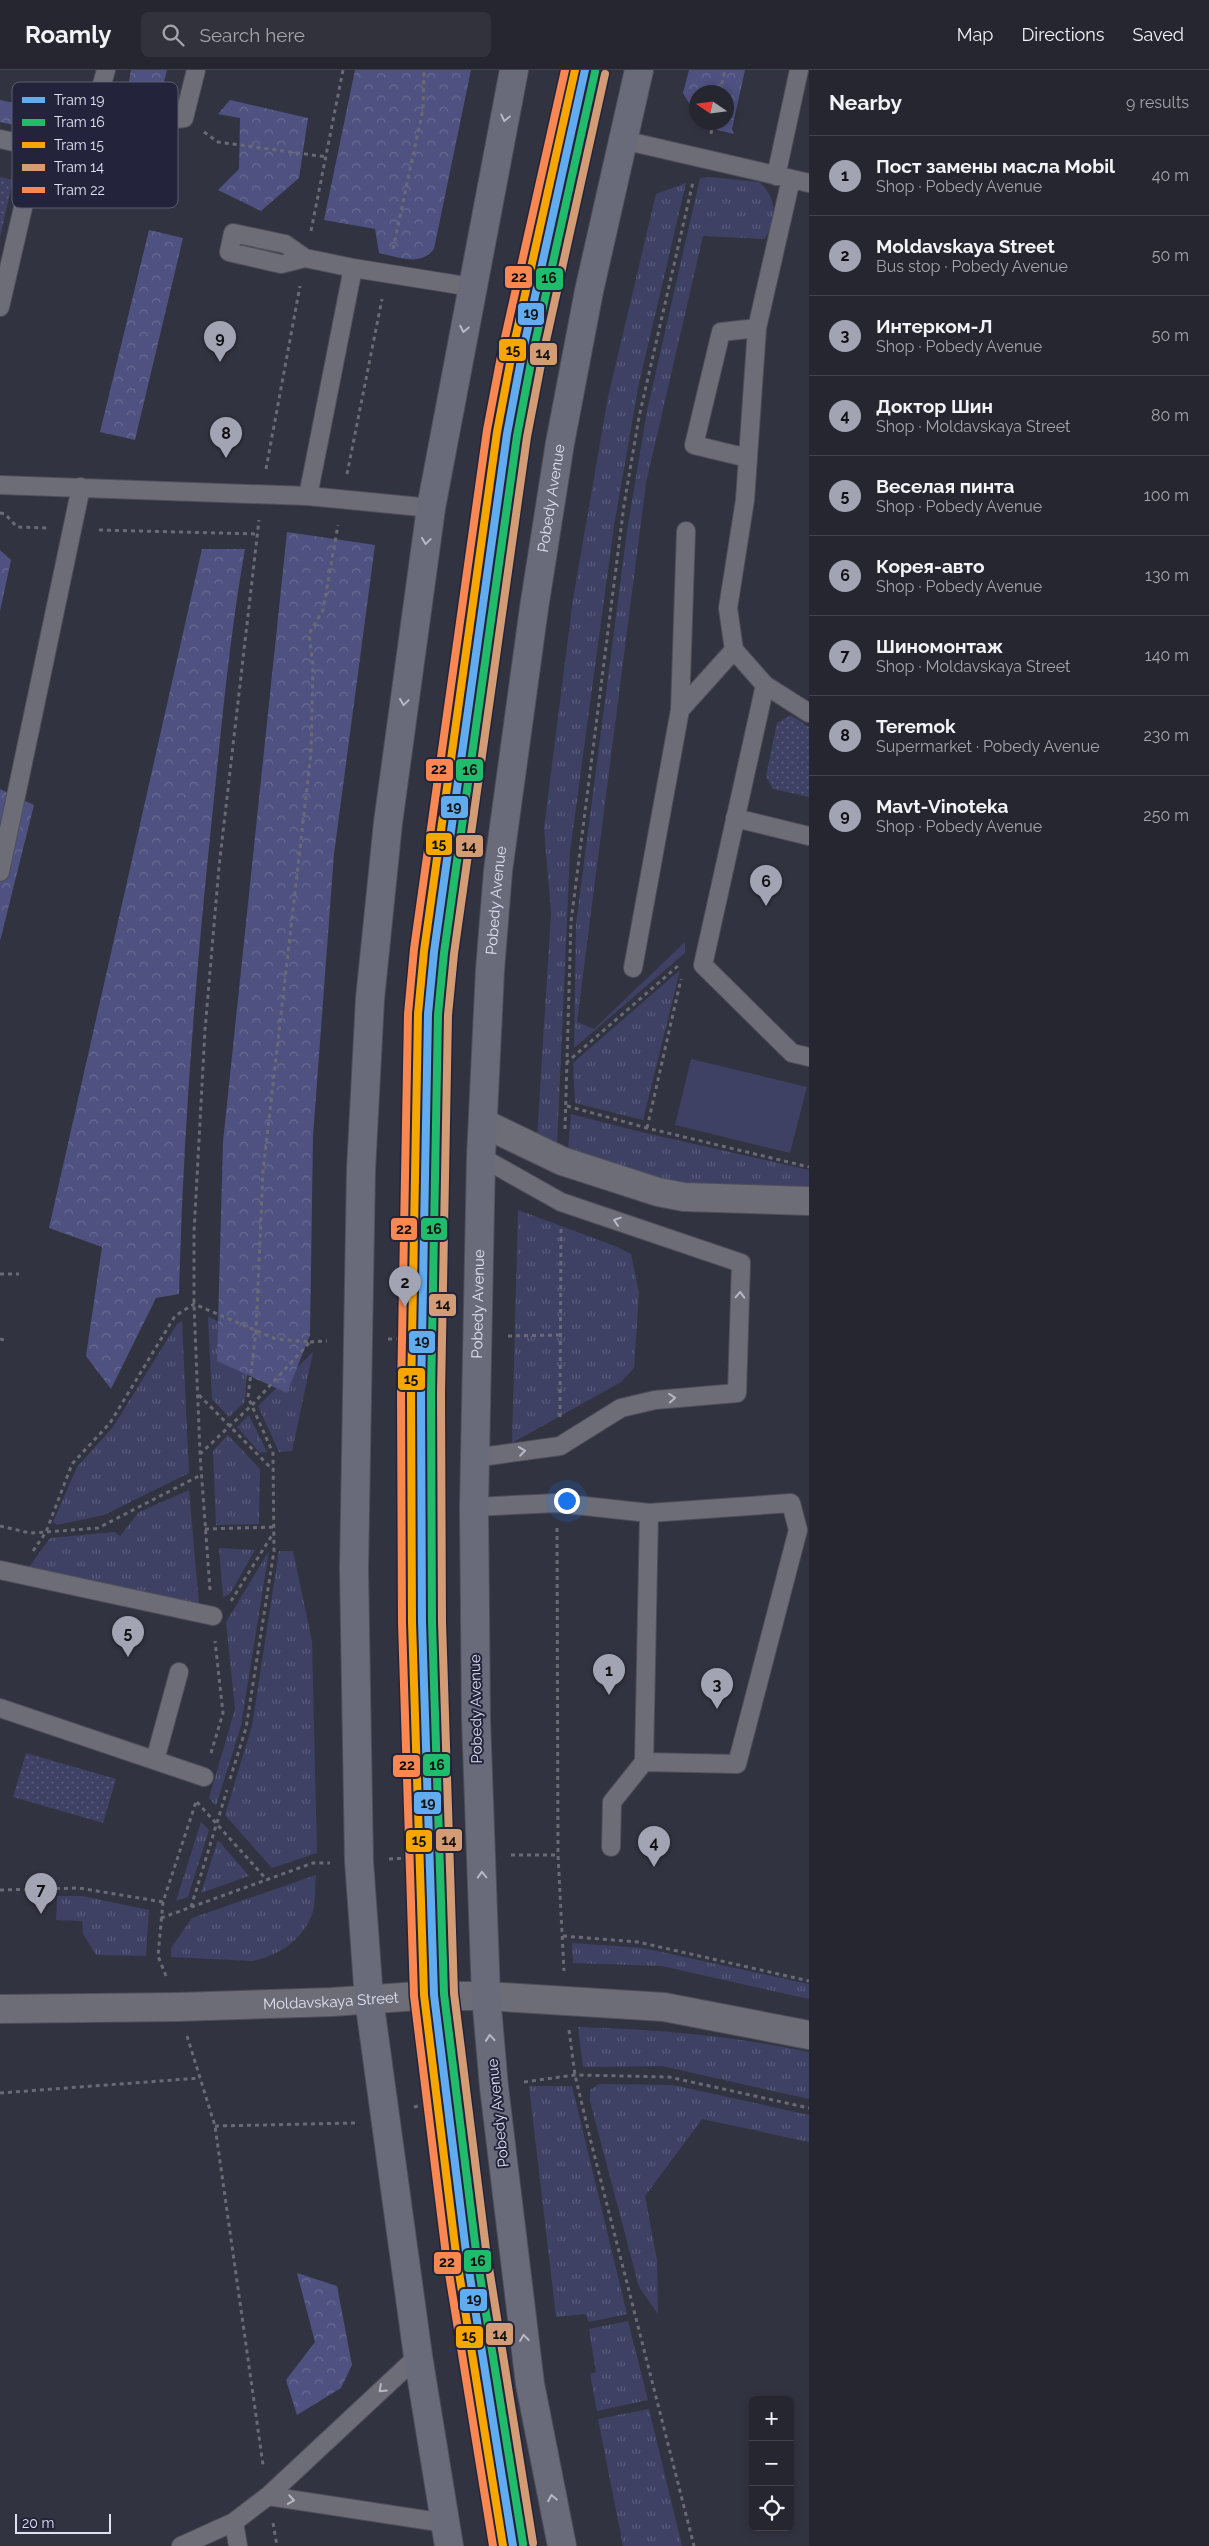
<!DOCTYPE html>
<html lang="en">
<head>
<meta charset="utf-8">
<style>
	:root { --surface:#262630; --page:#32323c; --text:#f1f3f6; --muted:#a4a5ab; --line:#42434c; --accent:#a2a4b3 }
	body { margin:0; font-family:Raleway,sans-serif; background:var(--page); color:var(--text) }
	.controls { position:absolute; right:15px; bottom:15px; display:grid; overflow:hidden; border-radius:8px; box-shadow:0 2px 8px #0003 }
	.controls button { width:45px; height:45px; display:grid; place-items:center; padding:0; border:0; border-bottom:1px solid var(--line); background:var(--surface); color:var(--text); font:25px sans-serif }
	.compass { position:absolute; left:689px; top:15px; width:45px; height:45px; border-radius:50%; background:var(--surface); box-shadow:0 2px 8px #0003; rotate:283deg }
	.scale { position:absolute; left:15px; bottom:12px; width:96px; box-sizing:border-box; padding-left:5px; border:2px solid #dfe1f1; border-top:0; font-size:14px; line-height:18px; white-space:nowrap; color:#dfe1f1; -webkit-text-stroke:4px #23243b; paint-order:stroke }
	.you { position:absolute; left:566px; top:1430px; width:18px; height:18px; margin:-12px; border:4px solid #fff; border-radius:50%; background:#1a73e8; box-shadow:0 0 0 8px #1a73e833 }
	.badge { display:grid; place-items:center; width:32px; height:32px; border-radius:50%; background:var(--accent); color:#111; font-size:16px; font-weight:700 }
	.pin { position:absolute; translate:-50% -41px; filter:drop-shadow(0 1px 2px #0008) }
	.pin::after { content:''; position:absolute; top:26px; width:18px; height:15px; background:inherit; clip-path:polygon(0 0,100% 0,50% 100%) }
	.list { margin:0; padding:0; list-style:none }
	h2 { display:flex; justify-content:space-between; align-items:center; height:65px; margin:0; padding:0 20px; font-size:21px }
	h2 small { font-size:16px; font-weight:400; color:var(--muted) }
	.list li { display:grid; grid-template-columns:32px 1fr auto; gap:15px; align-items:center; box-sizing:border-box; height:80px; padding:0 20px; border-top:1px solid var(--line) }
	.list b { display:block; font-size:19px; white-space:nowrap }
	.list p { margin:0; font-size:16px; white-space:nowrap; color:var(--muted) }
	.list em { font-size:16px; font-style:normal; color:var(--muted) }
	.icon { flex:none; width:28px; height:28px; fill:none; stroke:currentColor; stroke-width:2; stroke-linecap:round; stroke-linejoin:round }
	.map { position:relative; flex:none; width:809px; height:2476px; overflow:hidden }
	header { display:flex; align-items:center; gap:30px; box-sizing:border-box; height:70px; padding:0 25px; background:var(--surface); border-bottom:1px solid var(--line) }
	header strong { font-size:24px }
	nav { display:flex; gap:28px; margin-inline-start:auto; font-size:18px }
	.search { width:350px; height:45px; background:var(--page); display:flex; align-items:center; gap:12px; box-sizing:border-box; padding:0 18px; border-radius:8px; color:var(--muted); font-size:19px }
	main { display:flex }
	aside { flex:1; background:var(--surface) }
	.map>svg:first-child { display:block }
	.grass { fill:url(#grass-tufts) }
	.forest { fill:url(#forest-crowns) }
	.park { fill:url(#park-dots) }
	.pitch { fill:#3e4164 }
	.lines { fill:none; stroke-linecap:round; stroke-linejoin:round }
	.lane-casing { stroke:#4f4f5b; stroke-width:20 }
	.street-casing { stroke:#4f4f5b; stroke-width:30 }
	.secondary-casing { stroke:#4f4f5b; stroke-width:30 }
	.primary-casing { stroke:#4f4f5b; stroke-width:30 }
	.path { stroke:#696a74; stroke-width:3; stroke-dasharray:4 4; stroke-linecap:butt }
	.lane { stroke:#6c6d77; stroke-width:18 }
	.street { stroke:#6c6d77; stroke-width:28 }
	.secondary { stroke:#6c6d77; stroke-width:28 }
	.primary { stroke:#6a6b7a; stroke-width:28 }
	.tram-1-casing { stroke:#23243b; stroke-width:11 }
	.tram-2-casing { stroke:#23243b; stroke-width:11 }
	.tram-3-casing { stroke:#23243b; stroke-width:11 }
	.tram-4-casing { stroke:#23243b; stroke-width:11 }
	.tram-5-casing { stroke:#23243b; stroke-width:11 }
	.tram-1 { stroke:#60acee; stroke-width:8 }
	.tram-2 { stroke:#20bc6c; stroke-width:8 }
	.tram-3 { stroke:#f7a600; stroke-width:8 }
	.tram-4 { stroke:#d39c74; stroke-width:8 }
	.tram-5 { stroke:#f88751; stroke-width:8 }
	.oneway { stroke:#b6b8c7 }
	.oneway2 { stroke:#b7b8c6 }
	.labels { text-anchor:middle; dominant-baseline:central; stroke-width:4; stroke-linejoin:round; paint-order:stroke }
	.street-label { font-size:15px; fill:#dfe1f1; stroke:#23243b }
	.key { fill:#23243b; stroke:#5b5d72; stroke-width:1 }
	.key-label { font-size:14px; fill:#dfe1f1 }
	.line-badge { stroke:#23243b; stroke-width:2 }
	.pale-badge-label { font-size:14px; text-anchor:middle; font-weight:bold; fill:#111 }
</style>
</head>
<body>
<header>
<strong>Roamly</strong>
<div class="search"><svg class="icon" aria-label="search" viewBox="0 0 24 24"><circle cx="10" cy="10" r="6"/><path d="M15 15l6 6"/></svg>Search here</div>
<nav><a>Map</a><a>Directions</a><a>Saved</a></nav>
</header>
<main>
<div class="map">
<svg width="809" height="2476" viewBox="0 0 809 2476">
	<defs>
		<pattern id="grass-tufts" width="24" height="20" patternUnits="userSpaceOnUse" patternTransform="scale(1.25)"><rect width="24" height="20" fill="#3e4164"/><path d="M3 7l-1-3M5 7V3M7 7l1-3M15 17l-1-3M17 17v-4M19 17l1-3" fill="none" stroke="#595c7b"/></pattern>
		<pattern id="forest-crowns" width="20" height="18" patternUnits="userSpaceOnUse" patternTransform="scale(1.25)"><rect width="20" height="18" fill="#4f5280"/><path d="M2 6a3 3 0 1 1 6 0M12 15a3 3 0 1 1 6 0" fill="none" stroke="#686b92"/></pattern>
		<pattern id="park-dots" width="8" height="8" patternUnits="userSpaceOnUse" patternTransform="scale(1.25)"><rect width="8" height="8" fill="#3e4164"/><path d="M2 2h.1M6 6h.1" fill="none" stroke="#595c7b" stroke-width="1.8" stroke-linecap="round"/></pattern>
	</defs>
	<rect width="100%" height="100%" fill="#323340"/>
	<path class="grass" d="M709,107l50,5c18,14 19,41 5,57l-61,-3 -57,247 -69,539 17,7 91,-87v11l-111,95 2,-124 51,-393 20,-120 53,-233z
		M686,113l-48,205 -24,138 -44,326 -13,294 -20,-8 14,-225 -7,-85 29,-229 35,-202 48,-203z
		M680,900l-37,150 -68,-17 -2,-40z
		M571,1044l70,18 168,38v19l-130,-5 -46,-11 -65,-24z
		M518,1140l97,36 16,8 8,39 -5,75 -13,14 -109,61z
		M208,1247l41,17 -4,68 -16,15 -17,-18z
		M182,1251l7,152 -85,42 -47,10 -4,-3 24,-55 36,-40 64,-103z
		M313,1282l-21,99 -13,1 -21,-46z
		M249,1345l18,37 -7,1 -23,-26z
		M228,1365l32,34 -1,55 -43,1 -3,-74z
		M189,1420l10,114 -170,-37 21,-29 64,-6 6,4 19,-24z
		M219,1478l36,2 -25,44 -7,3z
		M269,1481l-28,175 -25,80 -7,-8 26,-89 -9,-87z
		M279,1481h14l19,90 5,212 -45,15 -47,-53 27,-89z
		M201,1752l8,8 -21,67 -12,4z
		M218,1770l31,36 -48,17z
		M316,1805c-1,10 -1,21 -2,32 -6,29 -34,49 -62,54l-81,-4v-9l21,-30z
		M57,1826h25l67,14 -3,46 -50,-1 -13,-21 -1,-13 -26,-1z
		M572,1873l71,5 166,36v15l-147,-33 -89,-3z
		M578,1957c78,2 155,9 231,25v47l-147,-33 -79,1z
		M599,2014l74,1 136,30v27l-107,-23 -57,77 12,64 1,54 -19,-27 -49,-186v-11z
		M529,2016h43l55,228 -38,8 -4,-8 -29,3z
		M628,2251l20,79 -51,11 -7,-37 6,-2 -7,-43z
		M649,2339l33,137h-59l-25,-127z"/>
	<path class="forest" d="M131,0h36l-9,35 -34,3z
		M355,0h116l-37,179c-14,18 -35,8 -55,4l-4,-24 -51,-9z
		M689,0h56l-13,59 2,5 -24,-6 -6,-5 22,-1v-30h-30v23l-13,-22z
		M0,30l29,6 -7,21 -22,-5z
		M230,30l78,18 -9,60 -38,33 -43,-21 21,-21 1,-51 -22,-4z
		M149,160l34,8 -48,202 -35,-8z
		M287,462l88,13 -41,309 -21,282 -3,199 -23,58 -70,-32 6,-219z
		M202,479h43c-15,85 -23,172 -32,259 -17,161 -30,324 -34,486l-23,4 -45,91 -25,-33 16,-109 -53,-19z
		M0,480l11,10 -11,51z
		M0,719l34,16 -34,136z
		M297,2203l40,13 15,79 -11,23 -44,27 -11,-35 29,-38z"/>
	<path class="park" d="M0,107l13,3 -13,57z
		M791,645l18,12v70l-36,-8 -7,-13 11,-53z
		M26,1683l90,26 -13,44 -90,-26z"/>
	<path class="pitch" d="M691,989l116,28 -17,66 -115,-28z"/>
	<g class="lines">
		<defs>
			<path id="lane" d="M89,60l95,-12 12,-48
				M0,69l37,8
				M623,70l186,43
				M776,106l23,-106
				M791,109l-34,149 -12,172 -17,108 6,42 31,35 -62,280 89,88 17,4
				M305,188l-20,-14 -52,-11 -4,19 52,12 24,-6 48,10 119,19
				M0,237l37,-160 52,-17 17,-60
				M748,388l-54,-13 27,-113 36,-4
				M0,415l308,11 123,12
				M308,426l45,-228
				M765,615l44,28
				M680,640l54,-60
				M735,748l74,18
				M0,802l81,-385
				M633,898l47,-258 6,-179
				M474,1388l86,-12 61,-38 34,-8 82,-7 4,-130 -180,-61 -80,-45
				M474,1437l83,-4 92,10 -5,249 -32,40 -1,45
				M0,1500l213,46
				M0,1638l204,69
				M155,1690l24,-88
				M644,1692l93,2 61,-234 -7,-27 -142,10
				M418,2286l-150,140 177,27
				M234,2452l4,24
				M181,2476l53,-24 34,-26"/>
			<path id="street" d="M483,1053l79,38 96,31 26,5 125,4
				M486,1926l178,11 145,28"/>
			<g id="secondary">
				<path id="s1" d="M0,1939l178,-2 154,-5 86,-6h68"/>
			</g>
			<g id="primary">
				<path d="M449,2476l-31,-190 -49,-357 -10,-138 -5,-292 7,-399 9,-171 18,-176 43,-315 83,-438"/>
				<path id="s2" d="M562,2476l-32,-162 -36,-297 -8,-91 -10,-277 -2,-212 7,-350 9,-187 8,-99 36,-263 26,-165 29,-152 50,-221"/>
			</g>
		</defs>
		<use href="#lane" class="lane-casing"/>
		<use href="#street" class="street-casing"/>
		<use href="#secondary" class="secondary-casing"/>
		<use href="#primary" class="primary-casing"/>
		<path class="path" d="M720,22l5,-22
			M204,62l14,10 109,15
			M711,64l2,-12
			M311,161l32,-161
			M393,179l30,-140 1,-39
			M266,399l34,-183
			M347,404l35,-175
			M0,443l5,1 12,13 30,1
			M99,460l159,4
			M566,993l112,-97
			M567,1036l80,22 162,39
			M647,1058l34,-149
			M565,1059l6,-207 53,-417 15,-88 54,-235
			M0,1204h19
			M508,1266l51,-1
			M0,1269l4,1
			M388,1269l59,-1
			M310,1272l17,-1
			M199,1325l74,75
			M560,1347l1,-189
			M0,1456l30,7 16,-1 26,-68 38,-41 65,-107 19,-12 82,35 34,3 -58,63 -52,49
			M557,1458l1,327 6,116
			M205,1459l70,-2
			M33,1481l13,-19 52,-4 103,-53
			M210,1520l-10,-136 -6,-150v-72l11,-202 14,-163 40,-347
			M231,1531l43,-69
			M211,1683l12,-40 -8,-72
			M230,1709l16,-51 28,-177 -1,-98 -25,-56 8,-66 7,-160 48,-418 2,-87 -4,-32 14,-24 15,-85
			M197,1732l70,78
			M511,1785h47
			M389,1789l61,-3
			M0,1820l79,-2 84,14
			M191,1837l36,-117
			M161,1848l152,-55h17
			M563,1866l75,6 171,39
			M166,1906l-8,-20 5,-54 33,-100
			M569,1960l6,45 15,63 104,408
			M187,1966l28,90 48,339
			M524,2012l51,-7 94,2 140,31
			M0,2023l200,-15
			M414,2037l52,-14
			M215,2056l140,-3
			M273,2453l4,23"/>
		<use href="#lane" class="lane"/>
		<use href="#street" class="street"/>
		<use href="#secondary" class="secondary"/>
		<use href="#primary" class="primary"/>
		<defs>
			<path id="tram-1" d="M513,2476l-47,-294 -32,-257 -12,-373 -1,-228 7,-380 6,-62 73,-518 15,-79 63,-285"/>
			<path id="tram-2" d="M523,2474l-47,-293 -32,-257 -12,-372 -1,-228 7,-379 6,-62 73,-517 15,-79 63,-285"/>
			<path id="tram-3" d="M503,2476l-47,-292 -32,-259 -12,-373 -1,-228 7,-380 6,-63 73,-519 15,-79 63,-283"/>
			<path id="tram-4" d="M533,2473l-47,-294 -32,-256 -12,-371 -1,-228 7,-379 6,-61 73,-517 15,-78 63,-285"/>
			<path id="tram-5" d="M493,2476l-47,-291 -32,-259 -12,-373 -1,-229 7,-380 6,-65 73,-519 15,-79 63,-281"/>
		</defs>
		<use href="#tram-1" class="tram-1-casing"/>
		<use href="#tram-2" class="tram-2-casing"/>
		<use href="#tram-3" class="tram-3-casing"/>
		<use href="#tram-4" class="tram-4-casing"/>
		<use href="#tram-5" class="tram-5-casing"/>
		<use href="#tram-1" class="tram-1"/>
		<use href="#tram-2" class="tram-2"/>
		<use href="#tram-3" class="tram-3"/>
		<use href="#tram-4" class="tram-4"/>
		<use href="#tram-5" class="tram-5"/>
	</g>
	<defs><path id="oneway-chevron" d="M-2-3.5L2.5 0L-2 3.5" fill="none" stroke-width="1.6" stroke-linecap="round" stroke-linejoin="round" transform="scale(1.25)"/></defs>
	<g class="oneway">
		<use href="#oneway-chevron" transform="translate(505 48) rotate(102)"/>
		<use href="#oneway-chevron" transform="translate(464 259) rotate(101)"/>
		<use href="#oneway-chevron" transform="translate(426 471) rotate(98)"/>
		<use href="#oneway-chevron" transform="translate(404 632) rotate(98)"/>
		<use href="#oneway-chevron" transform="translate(482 1805) rotate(-92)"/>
		<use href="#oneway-chevron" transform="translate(490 1968) rotate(-95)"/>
		<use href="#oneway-chevron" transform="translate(524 2268) rotate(-97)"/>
		<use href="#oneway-chevron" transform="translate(552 2428) rotate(-101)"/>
	</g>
	<g class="oneway2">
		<use href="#oneway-chevron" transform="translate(617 1151) rotate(-162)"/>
		<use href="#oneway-chevron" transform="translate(740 1225) rotate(-88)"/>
		<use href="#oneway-chevron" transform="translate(672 1328) rotate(-5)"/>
		<use href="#oneway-chevron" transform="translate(522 1381) rotate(-8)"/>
		<use href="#oneway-chevron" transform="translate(382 2319) rotate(137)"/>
		<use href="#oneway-chevron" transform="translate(291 2430) rotate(9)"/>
	</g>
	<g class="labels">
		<g class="street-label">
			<text stroke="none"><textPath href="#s2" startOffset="2058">Pobedy Avenue</textPath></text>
			<text stroke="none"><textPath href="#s2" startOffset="1652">Pobedy Avenue</textPath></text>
			<text stroke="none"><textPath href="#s2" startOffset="1248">Pobedy Avenue</textPath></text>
			<text transform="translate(476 1639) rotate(-91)">Pobedy Avenue</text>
			<text stroke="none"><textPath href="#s1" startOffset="331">Moldavskaya Street</textPath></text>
			<text transform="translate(498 2043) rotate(-96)">Pobedy Avenue</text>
		</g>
	</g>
	<rect x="12" y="12" width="166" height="126" rx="8" class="key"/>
	<rect x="22" y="27" width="23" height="6" fill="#60acee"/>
	<rect x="22" y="49" width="23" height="7" fill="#20bc6c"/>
	<rect x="22" y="72" width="23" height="6" fill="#f7a600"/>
	<rect x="22" y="94" width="23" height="7" fill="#d39c74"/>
	<rect x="22" y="117" width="23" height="6" fill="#f88751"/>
	<g class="key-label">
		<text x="54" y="35">Tram 19</text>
		<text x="54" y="57">Tram 16</text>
		<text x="54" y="80">Tram 15</text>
		<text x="54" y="102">Tram 14</text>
		<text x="54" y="125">Tram 22</text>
	</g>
	<g class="line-badge">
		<rect x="504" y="195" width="29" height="24" rx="5" fill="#f88751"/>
		<rect x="535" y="197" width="29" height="24" rx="5" fill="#20bc6c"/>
		<rect x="517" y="232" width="28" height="24" rx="5" fill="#60acee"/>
		<rect x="498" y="268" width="29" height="24" rx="5" fill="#f7a600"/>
		<rect x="529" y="272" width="29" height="24" rx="5" fill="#d39c74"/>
		<rect x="425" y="688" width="29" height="24" rx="5" fill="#f88751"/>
		<rect x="455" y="688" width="29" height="24" rx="5" fill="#20bc6c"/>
		<rect x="440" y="725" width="29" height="24" rx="5" fill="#60acee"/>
		<rect x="425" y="762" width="28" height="24" rx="5" fill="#f7a600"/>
		<rect x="455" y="764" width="29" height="24" rx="5" fill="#d39c74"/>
		<rect x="390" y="1147" width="28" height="24" rx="5" fill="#f88751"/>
		<rect x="420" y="1147" width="28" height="24" rx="5" fill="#20bc6c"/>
		<rect x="428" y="1223" width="29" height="24" rx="5" fill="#d39c74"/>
		<rect x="408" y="1260" width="28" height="24" rx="5" fill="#60acee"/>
		<rect x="397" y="1297" width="29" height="24" rx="5" fill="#f7a600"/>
		<rect x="422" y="1683" width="29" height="24" rx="5" fill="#20bc6c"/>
		<rect x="392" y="1684" width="29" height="24" rx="5" fill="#f88751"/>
		<rect x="413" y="1721" width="29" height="24" rx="5" fill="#60acee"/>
		<rect x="435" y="1758" width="28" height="24" rx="5" fill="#d39c74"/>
		<rect x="405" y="1759" width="28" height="24" rx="5" fill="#f7a600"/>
		<rect x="463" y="2179" width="29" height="24" rx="5" fill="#20bc6c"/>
		<rect x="433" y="2181" width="29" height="24" rx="5" fill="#f88751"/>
		<rect x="459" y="2218" width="29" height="24" rx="5" fill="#60acee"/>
		<rect x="485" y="2252" width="29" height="24" rx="5" fill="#d39c74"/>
		<rect x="455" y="2255" width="29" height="24" rx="5" fill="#f7a600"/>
	</g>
	<g class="pale-badge-label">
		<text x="519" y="212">22</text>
		<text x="549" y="213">16</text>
		<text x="531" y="248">19</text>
		<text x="513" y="285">15</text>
		<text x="543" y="288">14</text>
		<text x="439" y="704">22</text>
		<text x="470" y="705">16</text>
		<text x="454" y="742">19</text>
		<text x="439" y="779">15</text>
		<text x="469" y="781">14</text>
		<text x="404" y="1164">22</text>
		<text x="434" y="1164">16</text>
		<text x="443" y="1239">14</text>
		<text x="422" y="1276">19</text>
		<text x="411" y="1314">15</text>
		<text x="437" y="1700">16</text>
		<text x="407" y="1700">22</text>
		<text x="428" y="1738">19</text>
		<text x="449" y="1775">14</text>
		<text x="419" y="1775">15</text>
		<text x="478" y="2196">16</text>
		<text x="447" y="2197">22</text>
		<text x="474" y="2234">19</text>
		<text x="500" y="2269">14</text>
		<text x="469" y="2271">15</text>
	</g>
</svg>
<div class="controls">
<button>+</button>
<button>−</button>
<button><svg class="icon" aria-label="locate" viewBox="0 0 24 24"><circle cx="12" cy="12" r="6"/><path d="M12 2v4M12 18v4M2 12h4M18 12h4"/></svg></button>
</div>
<svg class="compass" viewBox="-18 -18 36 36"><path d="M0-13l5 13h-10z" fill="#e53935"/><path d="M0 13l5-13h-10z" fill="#a4a5ab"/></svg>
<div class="scale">20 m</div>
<div class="you"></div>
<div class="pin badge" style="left:609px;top:1625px">1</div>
<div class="pin badge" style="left:405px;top:1237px">2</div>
<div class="pin badge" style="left:717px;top:1639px">3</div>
<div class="pin badge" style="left:654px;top:1797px">4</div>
<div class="pin badge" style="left:128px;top:1587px">5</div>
<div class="pin badge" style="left:766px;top:836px">6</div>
<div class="pin badge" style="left:41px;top:1844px">7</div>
<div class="pin badge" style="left:226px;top:388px">8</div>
<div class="pin badge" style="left:220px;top:292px">9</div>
</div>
<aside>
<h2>Nearby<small>9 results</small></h2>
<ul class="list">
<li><span class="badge">1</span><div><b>Пост замены масла Mobil</b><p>Shop · Pobedy Avenue</p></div><em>40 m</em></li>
<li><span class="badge">2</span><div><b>Moldavskaya Street</b><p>Bus stop · Pobedy Avenue</p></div><em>50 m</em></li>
<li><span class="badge">3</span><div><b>Интерком-Л</b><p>Shop · Pobedy Avenue</p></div><em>50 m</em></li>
<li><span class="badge">4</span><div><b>Доктор Шин</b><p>Shop · Moldavskaya Street</p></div><em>80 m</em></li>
<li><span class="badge">5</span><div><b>Веселая пинта</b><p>Shop · Pobedy Avenue</p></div><em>100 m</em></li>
<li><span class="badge">6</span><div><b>Корея-авто</b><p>Shop · Pobedy Avenue</p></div><em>130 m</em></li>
<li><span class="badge">7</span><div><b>Шиномонтаж</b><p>Shop · Moldavskaya Street</p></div><em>140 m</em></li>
<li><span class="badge">8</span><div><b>Teremok</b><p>Supermarket · Pobedy Avenue</p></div><em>230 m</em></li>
<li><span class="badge">9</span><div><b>Mavt-Vinoteka</b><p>Shop · Pobedy Avenue</p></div><em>250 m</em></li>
</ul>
</aside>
</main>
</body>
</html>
